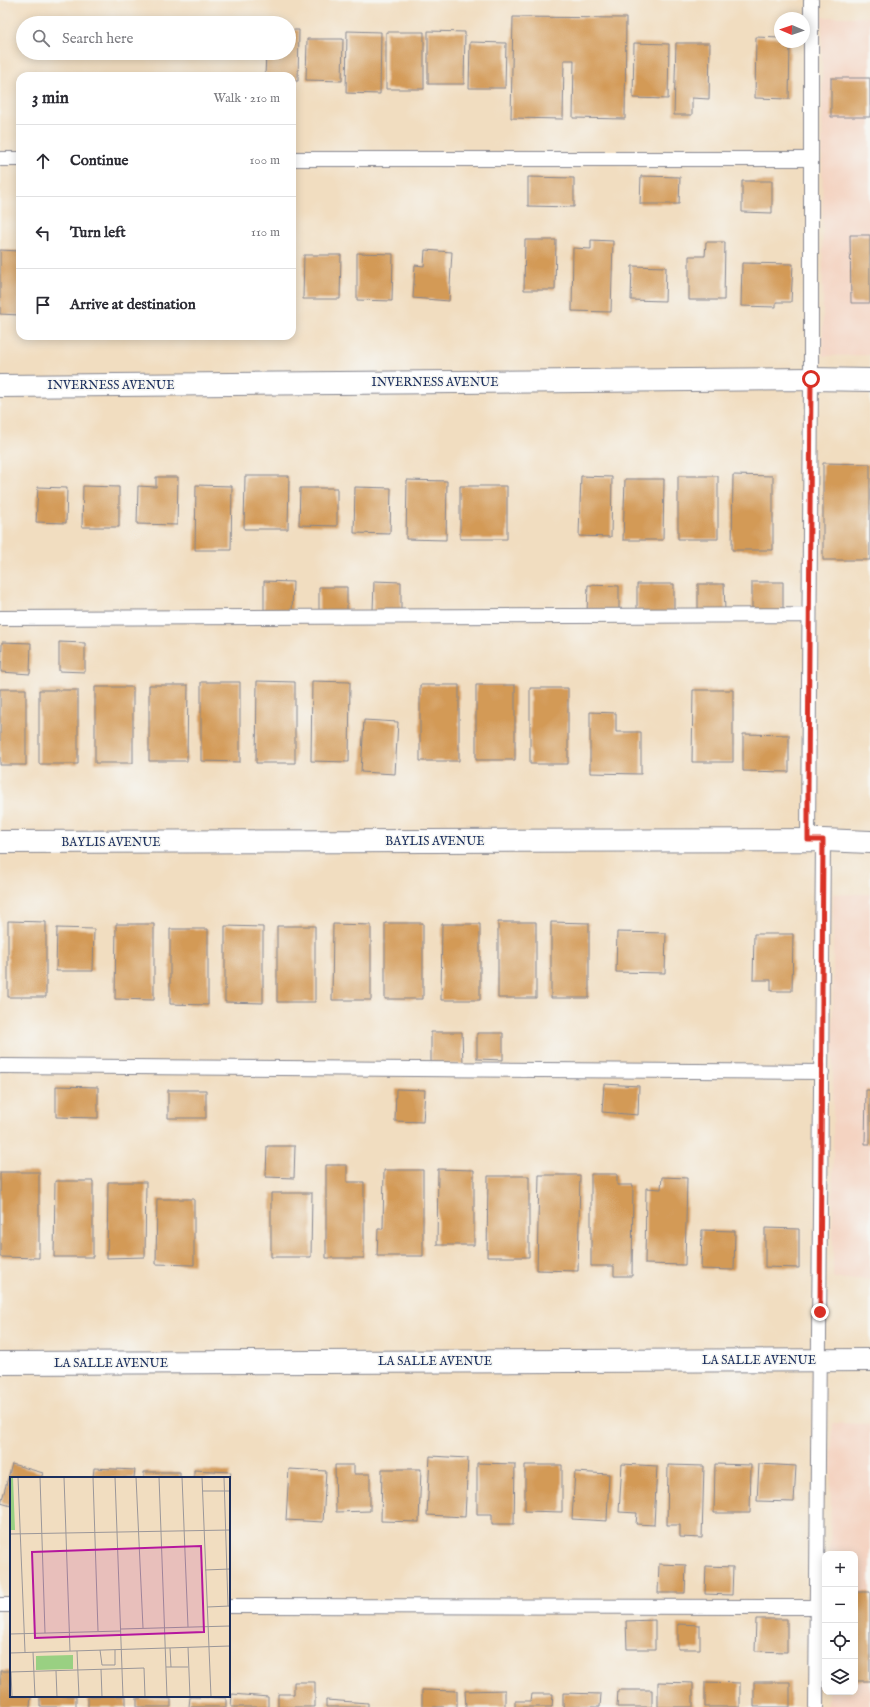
<!DOCTYPE html>
<html lang="en">
<head>
<meta charset="utf-8">
<style>
	:root { --surface:#fff; --page:#f7f7f7; --text:#2b2b33; --muted:#7c7c81; --line:#e1e1e2 }
	body { margin:0; font-family:"IM FELL English",serif; background:var(--page); color:var(--text) }
	.controls { position:absolute; right:12px; bottom:12px; display:grid; overflow:hidden; border-radius:8px; box-shadow:0 2px 10px #0003 }
	.controls button { width:36px; height:36px; display:grid; place-items:center; padding:0; border:0; border-bottom:1px solid var(--line); background:var(--surface); color:var(--text); font:20px sans-serif }
	.compass { position:absolute; left:774px; top:12px; width:36px; height:36px; border-radius:50%; background:var(--surface); box-shadow:0 2px 10px #0003; rotate:272deg }
	.stop { position:absolute; width:12px; height:12px; margin:-9px; border:3px solid #d93025; border-radius:50%; background:#fff }
	.stop.end { background:#d93025; border-color:#fff; box-shadow:0 1px 4px #0008 }
	.list { margin:0; padding:0; list-style:none }
	h2 { display:flex; justify-content:space-between; align-items:center; height:52px; margin:0; padding:0 16px; font-size:17px }
	h2 small { font-size:13px; font-weight:400; color:var(--muted) }
	.list li { display:grid; grid-template-columns:26px 1fr auto; gap:12px; align-items:center; box-sizing:border-box; height:72px; padding:0 16px; border-top:1px solid var(--line) }
	.list b { display:block; font-size:15px; white-space:nowrap }
	.list em { font-size:13px; font-style:normal; color:var(--muted) }
	.icon { flex:none; width:22px; height:22px; fill:none; stroke:currentColor; stroke-width:2; stroke-linecap:round; stroke-linejoin:round }
	.map { position:relative; flex:none; width:870px; height:1707px; overflow:hidden }
	.search { position:absolute; background:var(--surface); box-shadow:0 2px 10px #0003; left:16px; top:16px; width:280px; height:44px; display:flex; align-items:center; gap:10px; box-sizing:border-box; padding:0 14px; border-radius:22px; color:var(--muted); font-size:15px }
	.panel { position:absolute; background:var(--surface); box-shadow:0 2px 10px #0003; left:16px; top:72px; width:280px; height:268px; border-radius:12px }
	.map>svg:first-child { display:block }
	.built { fill:#f4d3c1 }
	.building { fill:#d39a56 }
	.lines { fill:none; stroke-linecap:round; stroke-linejoin:round }
	.lane-casing { stroke:#86868f; stroke-width:16 }
	.street-casing { stroke:#86868f; stroke-width:24 }
	.lane { stroke:#fff; stroke-width:14 }
	.street { stroke:#fff; stroke-width:22 }
	.route { stroke:#d93025; stroke-width:5 }
	.labels { text-anchor:middle; dominant-baseline:central; stroke-width:3; stroke-linejoin:round; paint-order:stroke }
	.street-label { font-size:12px; fill:#1b2f5e; stroke:#f6f6f2 }
	.inset-road { fill:none; stroke:#9b9799; stroke-width:1 }
	.view { fill:#b5179e; fill-opacity:0.15; stroke:#b5179e; stroke-width:2 }
	.inset-edge { fill:none; stroke:#1b2f5e; stroke-width:2 }
</style>
</head>
<body>
<div class="map">
<svg width="870" height="1707" viewBox="0 0 870 1707">
	<rect width="100%" height="100%" fill="#f6f6f2"/>
	<filter id="ink" filterUnits="userSpaceOnUse"><feTurbulence type="fractalNoise" baseFrequency=".025" numOctaves="2"/><feDisplacementMap in="SourceGraphic" scale="8" xChannelSelector="R" yChannelSelector="G"/><feConvolveMatrix kernelMatrix="1 2 1 2 8 2 1 2 1" color-interpolation-filters="sRGB"/></filter>
	<filter id="wash" filterUnits="userSpaceOnUse"><feTurbulence type="fractalNoise" baseFrequency=".012" numOctaves="4" result="noise"/><feDisplacementMap in="SourceGraphic" scale="16" xChannelSelector="R" yChannelSelector="G"/><feGaussianBlur stdDeviation="0.9" result="paint"/><feColorMatrix in="noise" values="0 0 0 0 0 0 0 0 0 0 0 0 0 0 0 0 0 1.4 0 .05"/><feComposite in="paint" operator="in"/></filter>
	<g filter="url(#wash)">
		<rect width="100%" height="100%" fill="#f1ddc0"/>
		<path class="built" d="M822,17h48v338l-47,1z
			M833,894h37v385h-37z
			M832,1423l38,1v283h-42v-15h27v-138h-25z"/>
		<g id="blocks">
			<path class="building" d="M513,17l113,1 -1,101 -52,-1 1,-58h-10l-1,59 -52,-1z
				M289,30h10l-1,51h-6v-5h-27l1,-23h23z
				M347,31l34,1 -1,62 -34,-1z
				M428,31l37,1 -1,52h-36z
				M386,32h38v57h-38z
				M756,37l24,1v4h10l-1,57 -34,-1z
				M307,39h36l-1,42 -36,-1z
				M470,42l36,1 -1,45h-36z
				M634,43l35,1 -1,55 -35,-1z
				M676,43h34l-1,56 -17,-1v17h-18z
				M831,78h39v39h-39z
				M641,176l39,1 -1,27h-39z
				M528,177l46,1v29l-46,-1z
				M742,181h30v32l-30,-1z
				M850,235h20v68h-19z
				M525,240h31l-1,50h-31z
				M591,240l22,1 -2,71 -39,-1 1,-63 18,1z
				M706,242h19l-1,58h-35v-44h16z
				M0,250l20,1 -1,64 -19,-1z
				M425,250l27,2 -3,49 -36,-3 2,-33 9,1z
				M357,253l36,1 -1,47 -35,-1z
				M304,255h37l-1,44h-37z
				M742,263l51,1 -2,38h-15v5l-35,-1z
				M632,266l34,1 -1,34 -34,-1z
				M823,463l47,1v96h-47z
				M733,475l40,1v74h-41z
				M245,476h44l-1,53h-44z
				M581,476l31,1 -1,60 -32,-1z
				M678,476h40v63h-40z
				M156,477h22l-1,48 -40,-1 1,-38 18,1z
				M625,479h39l-1,61h-40z
				M407,480l40,1 -1,59 -40,-1z
				M196,485l36,1 -1,64h-36z
				M83,486l36,1v40h-37z
				M460,486h47v53h-47z
				M38,487l29,1 -1,35 -30,-1z
				M355,487l36,1 -1,46 -36,-1z
				M300,488h37v38l-38,-1z
				M264,581l29,1 -1,31h-28z
				M374,581l27,1v30h-28z
				M752,582h31v31h-31z
				M637,584h37v30h-37z
				M698,584h26l1,27h-27z
				M588,585l31,1v27h-32z
				M319,587h28v25h-28z
				M2,642l29,1 -1,31 -29,-2z
				M59,642l26,1v29l-26,-1z
				M257,681l38,1v81h-39z
				M312,681l38,1 -1,80 -38,-1z
				M201,682h39v80l-39,-1z
				M149,685h39l-1,76h-38z
				M420,685h39v76h-39z
				M476,685h39v75h-39z
				M95,687h38v76h-38z
				M530,688h38v76h-38z
				M0,689h26v76h-26z
				M39,690h39v74h-39z
				M693,690h40v72h-41z
				M590,712l26,1v19h25v42l-51,-1z
				M364,720l34,2 -3,52 -34,-2z
				M743,734l46,1v37l-46,-1z
				M8,921l38,1v75h-38z
				M498,922h38v76h-38z
				M551,922l38,1v75h-38z
				M385,923h38v76h-38z
				M116,924h38v76l-39,-1z
				M333,924l38,1v75h-39z
				M442,924h38v76h-39z
				M225,926l38,1v76l-38,-1z
				M277,926h38v76h-38z
				M57,928l37,1 -1,42h-37z
				M170,929h38v76l-38,-1z
				M617,932l49,1 -1,40 -49,-1z
				M754,934h39l-1,57h-21v-11h-18z
				M431,1032h31l1,32 -32,1z
				M477,1033h26v27l-26,-1z
				M604,1084l35,2 -1,29 -36,-3z
				M56,1086l42,1v31l-42,-1z
				M396,1089l29,1 -2,32 -28,-1z
				M168,1090h38v28h-38z
				M866,1090h4v54h-5z
				M267,1146h28l-1,32 -28,-1z
				M326,1165h21v17h17v76h-38z
				M438,1169l36,1v75h-37z
				M384,1170h39v86h-46l1,-27h5z
				M0,1172h39v86l-39,-1z
				M591,1174h26v11h16l-1,91h-18v-10h-23z
				M539,1175h41l-2,96 -41,-1z
				M488,1176h41v81h-42z
				M662,1177l25,1 -2,87 -40,-1 1,-76 15,1z
				M55,1181h38v76h-39z
				M108,1182h38l-1,75 -38,1z
				M271,1193h41l-1,64h-40z
				M157,1199h37v66l-38,-1z
				M765,1228l34,1v39l-34,-1z
				M702,1230l33,1 -1,39 -33,-1z
				M430,1456l38,2 -3,59 -38,-2z
				M477,1463l38,1 -1,60h-22v-10h-15z
				M12,1464l31,9 -2,5h-30v28l-10,-3z
				M622,1464l35,2 -3,59 -18,-1 1,-11 -18,-1z
				M715,1464l36,1 -1,48h-36z
				M759,1464l37,2 -2,36 -37,-1z
				M335,1465h19v9h16v37l-34,1z
				M525,1465h37v47l-37,-1z
				M668,1465l36,1 -2,72 -22,-1v-12h-13z
				M94,1468l41,2 -1,8h-41z
				M289,1469l37,2 -3,51 -37,-2z
				M382,1469h39l-2,53 -38,-1z
				M194,1470l37,2 -1,6h-36z
				M144,1472h36v6h-36z
				M575,1472l34,2 -2,47 -35,-2z
				M659,1564l27,1 -1,28h-27z
				M706,1566l27,1 -1,28 -27,-1z
				M855,1592h15v89h-15z
				M756,1619h31v33l-32,-1z
				M655,1620v29h-28l-1,-28z
				M678,1624l22,1v24h-22z
				M0,1671h11v25h20l-1,11h-30z
				M294,1682h21v25h-37v-13h16z
				M658,1682l35,1v24h-35z
				M705,1682l35,1v24h-35z
				M754,1682h36v25h-36z
				M422,1690l35,1v16h-35z
				M505,1690v17h-39l-1,-16z
				M618,1690h34v17h-35z
				M563,1693l38,1 -1,13h-37z
				M232,1694l36,3v10h-37z
				M532,1694h21l-1,13h-37v-6h16z
				M40,1696h36v11h-36z
				M88,1696h38v11h-38z
				M190,1697l36,1v9h-37z
				M137,1698l34,1v8h-34z
				M326,1700l42,3v4h-42z"/>
		</g>
	</g>
	<g filter="url(#ink)">
		<use href="#blocks" fill-opacity="0" stroke="#86868f" stroke-width="1"/>
		<g class="lines">
			<defs>
				<path id="lane" d="M0,159h20
					M292,159h519
					M0,618l809,-3
					M808,840l3,-461v-379
					M0,1066l822,6
					M0,1605h11
					M229,1606l588,1
					M816,1707l7,-867"/>
				<path id="street" d="M0,386l811,-7 59,1
					M0,842l823,-2 47,2
					M0,1363l870,-3"/>
			</defs>
			<use href="#lane" class="lane-casing"/>
			<use href="#street" class="street-casing"/>
			<use href="#lane" class="lane"/>
			<use href="#street" class="street"/>
		</g>
	</g>
	<g class="lines" filter="url(#ink)">
		<path class="route" d="M811,379l-3,406v55h15l-3,472"/>
	</g>
	<g class="labels">
		<g class="street-label">
			<text x="435" y="382">INVERNESS AVENUE</text>
			<text x="111" y="385">INVERNESS AVENUE</text>
			<text x="435" y="841">BAYLIS AVENUE</text>
			<text x="111" y="842">BAYLIS AVENUE</text>
			<text x="759" y="1360">LA SALLE AVENUE</text>
			<text x="435" y="1361">LA SALLE AVENUE</text>
			<text x="111" y="1363">LA SALLE AVENUE</text>
		</g>
	</g>
	<g transform="translate(10 1477)">
		<rect width="220" height="220" fill="#f1ddc0"/>
		<path d="M0,0h3l2,53h-5zM63,178v14l-37,1v-14z" fill="#99d082"/>
		<path class="inset-road" d="M8,0l7,175M30,0l5,156M54,0l6,174M83,0l5,154M105,0l8,220M126,0l7,151M149,0l8,220M172,0l6,150M192,0l9,220M214,0l4,129M192,14h28M0,57l220,-4M195,93l25,-1M197,130l23,-1M111,152l109,-3M0,157l111,-3M178,170l2,50M160,171l1,19M90,173l2,15h13v-15M67,174l2,46M23,175l2,45M0,176l220,-7M156,190h22M91,192l1,28M46,194l1,26M0,195l134,-4 1,29M1,195l1,25"/>
		<path class="view" d="M191,69l3,86 -169,6 -3,-86z"/>
		<rect width="220" height="220" class="inset-edge"/>
	</g>
</svg>
<div class="controls">
<button>+</button>
<button>−</button>
<button><svg class="icon" aria-label="locate" viewBox="0 0 24 24"><circle cx="12" cy="12" r="6"/><path d="M12 2v4M12 18v4M2 12h4M18 12h4"/></svg></button>
<button><svg class="icon" aria-label="layers" viewBox="0 0 24 24"><path d="M12 4l9 5-9 5-9-5zM3 14l9 5 9-5"/></svg></button>
</div>
<svg class="compass" viewBox="-18 -18 36 36"><path d="M0-13l5 13h-10z" fill="#e53935"/><path d="M0 13l5-13h-10z" fill="#7c7c81"/></svg>
<div class="stop" style="left:811px;top:379px"></div>
<div class="stop end" style="left:820px;top:1312px"></div>
<div class="search"><svg class="icon" aria-label="search" viewBox="0 0 24 24"><circle cx="10" cy="10" r="6"/><path d="M15 15l6 6"/></svg>Search here</div>
<section class="panel">
<h2>3 min<small>Walk · 210 m</small></h2>
<ul class="list">
<li><svg class="icon" aria-label="ahead" viewBox="0 0 24 24"><path d="M12 20V5M6 11l6-6 6 6"/></svg><div><b>Continue</b></div><em>100 m</em></li>
<li><svg class="icon" aria-label="left" viewBox="0 0 24 24"><path d="M17 20v-9H6M10 6l-5 5 5 5"/></svg><div><b>Turn left</b></div><em>110 m</em></li>
<li><svg class="icon" aria-label="arrive" viewBox="0 0 24 24"><path d="M6 21V4h12l-3 4 3 4H6"/></svg><div><b>Arrive at destination</b></div></li>
</ul>
</section>
</div>
</body>
</html>
